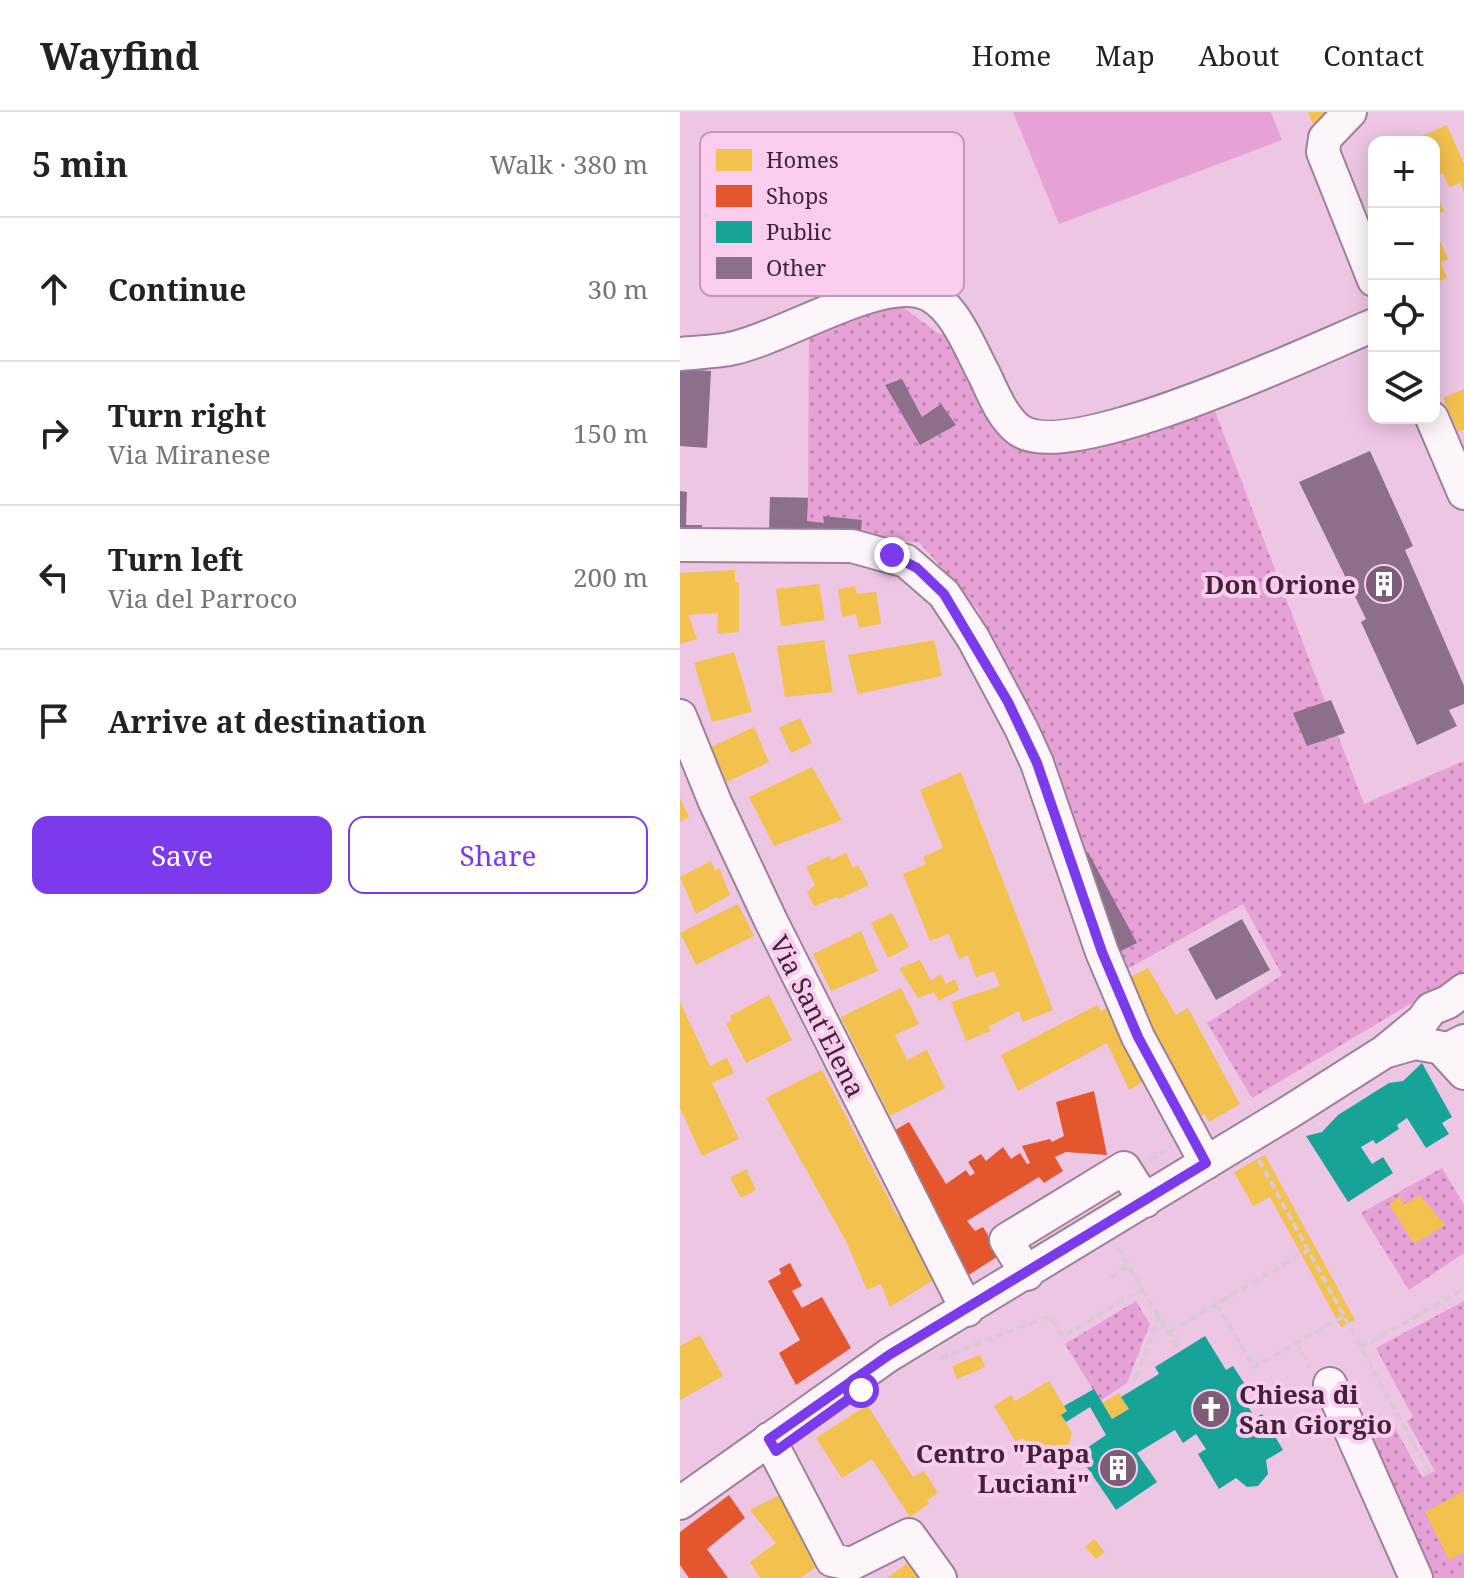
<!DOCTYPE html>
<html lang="en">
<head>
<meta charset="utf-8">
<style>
	:root { --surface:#fff; --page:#f2f2f2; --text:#222; --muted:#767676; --line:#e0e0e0; --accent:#7c3aed }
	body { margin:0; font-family:"Noto Serif",serif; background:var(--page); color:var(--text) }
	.controls { position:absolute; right:24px; top:24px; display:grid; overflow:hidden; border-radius:16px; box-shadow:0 4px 20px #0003 }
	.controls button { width:72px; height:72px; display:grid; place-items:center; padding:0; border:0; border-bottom:2px solid var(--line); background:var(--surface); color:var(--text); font:40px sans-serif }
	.stop { position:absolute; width:24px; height:24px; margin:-18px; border:6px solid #7c3aed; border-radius:50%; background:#fff }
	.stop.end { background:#7c3aed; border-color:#fff; box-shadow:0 2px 8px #0008 }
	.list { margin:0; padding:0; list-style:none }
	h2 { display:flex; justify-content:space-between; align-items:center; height:104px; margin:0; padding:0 32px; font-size:34px }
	h2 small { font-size:26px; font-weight:400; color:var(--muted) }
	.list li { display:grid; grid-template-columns:52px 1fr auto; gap:24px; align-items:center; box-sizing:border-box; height:144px; padding:0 32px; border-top:2px solid var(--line) }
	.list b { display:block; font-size:30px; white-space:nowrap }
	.list p { margin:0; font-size:26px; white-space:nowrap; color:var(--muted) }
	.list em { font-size:26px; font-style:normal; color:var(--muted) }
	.actions { display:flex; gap:16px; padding:24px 32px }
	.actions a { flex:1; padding:18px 0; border:2px solid var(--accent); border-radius:16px; text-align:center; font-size:28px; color:var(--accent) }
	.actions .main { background:var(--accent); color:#fff }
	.icon { flex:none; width:44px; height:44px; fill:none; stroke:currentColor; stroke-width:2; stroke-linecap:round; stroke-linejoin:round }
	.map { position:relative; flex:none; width:784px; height:1466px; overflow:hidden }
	header { display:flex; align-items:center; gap:48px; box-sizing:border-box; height:112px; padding:0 40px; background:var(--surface); border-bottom:2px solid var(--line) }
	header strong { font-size:38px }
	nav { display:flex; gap:44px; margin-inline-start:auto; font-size:28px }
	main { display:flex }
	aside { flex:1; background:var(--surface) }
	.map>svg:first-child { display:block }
	.grass { fill:url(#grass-dots) }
	.pitch { fill:#e6a1d7 }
	.homes { fill:#f2c14e }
	.shops { fill:#e4572e }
	.public { fill:#17a398 }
	.building { fill:#8b6f8b }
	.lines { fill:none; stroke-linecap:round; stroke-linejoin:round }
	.minor-casing { stroke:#9e8098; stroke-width:36 }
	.path { stroke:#d7cbd4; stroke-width:4; stroke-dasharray:8 4; stroke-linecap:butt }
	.minor { stroke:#fcf6fb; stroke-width:32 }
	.route { stroke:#7c3aed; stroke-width:10 }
	.labels { text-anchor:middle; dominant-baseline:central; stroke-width:8; stroke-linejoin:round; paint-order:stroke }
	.poi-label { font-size:26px; font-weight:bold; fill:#402339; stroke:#facdee; text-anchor:end }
	.street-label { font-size:26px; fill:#402339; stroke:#facdee }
	.key { fill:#facdee; stroke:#c29ab8; stroke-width:2 }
	.key-label { font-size:22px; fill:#402339 }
</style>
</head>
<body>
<header>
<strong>Wayfind</strong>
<nav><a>Home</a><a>Map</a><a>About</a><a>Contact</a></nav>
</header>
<main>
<aside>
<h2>5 min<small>Walk · 380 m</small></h2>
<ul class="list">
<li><svg class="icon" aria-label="ahead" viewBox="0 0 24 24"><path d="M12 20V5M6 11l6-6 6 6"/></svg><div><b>Continue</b></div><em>30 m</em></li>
<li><svg class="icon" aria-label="right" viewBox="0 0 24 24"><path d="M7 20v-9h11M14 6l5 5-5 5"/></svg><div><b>Turn right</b><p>Via Miranese</p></div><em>150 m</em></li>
<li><svg class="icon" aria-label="left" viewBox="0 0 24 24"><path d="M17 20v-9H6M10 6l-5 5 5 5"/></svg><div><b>Turn left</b><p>Via del Parroco</p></div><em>200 m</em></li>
<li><svg class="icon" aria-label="arrive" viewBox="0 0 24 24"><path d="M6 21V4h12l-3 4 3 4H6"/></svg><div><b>Arrive at destination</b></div></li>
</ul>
<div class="actions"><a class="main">Save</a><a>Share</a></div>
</aside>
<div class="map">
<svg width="784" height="1466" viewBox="0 0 784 1466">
	<defs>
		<pattern id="grass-dots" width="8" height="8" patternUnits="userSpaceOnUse" patternTransform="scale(2)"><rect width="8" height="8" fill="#e6a1d7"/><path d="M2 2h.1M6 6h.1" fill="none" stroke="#bc83af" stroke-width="1.8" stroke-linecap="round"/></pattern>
	</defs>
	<rect width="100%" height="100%" fill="#edc6e4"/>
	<path class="grass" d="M217,191l42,31 15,-1 68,106 185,-49 157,414 100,-43v211l-212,126 -45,-75 75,-48 -39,-71 -119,67 -69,-212 -46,-82 -31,-67 -58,-67 -53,-8 -98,-2 1,-36h38l1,-169z
		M762,1056l22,37v48l-55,37 -48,-77z
		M456,1189l14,23 -23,59 -27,18 -35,-57z
		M784,1189v277h-31l-36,-86 -6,2 -23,-52 27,-14 27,49 13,-6 -28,-50 6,-4 -37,-69z"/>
	<path class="pitch" d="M333,0h258l11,28 -223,84z"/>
	<path class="homes" d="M628,0h25l-20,12z
		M767,13l17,39v28l-4,-9 -11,4 -6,-14 -9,4v-35h-26z
		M754,77l10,22 -10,5z
		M760,129l8,18 -7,4 6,15 -13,5v-40z
		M784,277v40l-6,3 -15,-34z
		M55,458v11l4,2v49l-22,2 1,-21 -30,2 9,24 -17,5v-71z
		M139,472l6,36 -44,6 -5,-37z
		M175,474l2,8 19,-2 5,32 -22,4 -3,-14 -14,3 -4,-28z
		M144,528l9,52 -48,5 -8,-51z
		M254,528l8,36 -84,18 -10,-39z
		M54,540l18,60 -40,10 -18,-59z
		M120,606l12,25 -21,10 -12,-25z
		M74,615l15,35 -42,20 -16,-35z
		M132,655l30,53 -68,26 -25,-49z
		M281,660l92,238 -30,12 -4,-11 -31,16 3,4 -25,10 -15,-39 49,-16 -6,-15 -18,6 -8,-22 -9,4 -10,-25 -19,7 -27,-67 23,-10 -3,-7 20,-9 -23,-58z
		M0,686l9,19 -9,5z
		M166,741l7,15 5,-3 11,20 -30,14 -2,-2 -23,9 -7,-14 8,-7 -9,-18 23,-11 2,4z
		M31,749l4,10 4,-3 11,27 -34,19 -16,-37z
		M58,792l16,32 -58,29 -16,-32z
		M212,801l17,34 -21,11 -17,-35z
		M181,819l17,40 -47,20 -18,-37z
		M240,848l11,21 10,-7 5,10 9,-5 4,11 -20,11 -5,-9 -16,6 -19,-30z
		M468,856l28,47 12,-7 52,96 -31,18 -4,-8 -14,9 -68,-142z
		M221,876l18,36 -24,11 12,25 20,-10 18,38 -55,28 -49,-99z
		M89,883l23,45 -46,23 -20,-39 6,-4 -2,-4z
		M0,890l30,64 17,-8 7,15 -22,10 27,56 -37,17 -22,-48z
		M417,893l4,6 9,-5 38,73 -19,11 -22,-47 -89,48 -17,-36z
		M142,958l76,147 12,-5 30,64 -50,31 -9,-23 -14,6 -21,-49 -80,-143z
		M585,1043l90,165 -14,7 -71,-130 -17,9 -19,-34z
		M66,1057l10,21 -15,8 -11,-20z
		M740,1083l25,30 -31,19 -25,-40 11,-7 5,7z
		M20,1223l23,41 -43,24v-54z
		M300,1243l5,12 -28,12 -5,-13z
		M369,1269l18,30 -6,4 11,18 -4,13 -30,17 -15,-25 -7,4 -22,-36 17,-11 4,6z
		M439,1281l10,16 -17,10 -10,-16z
		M187,1293l46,72 11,-6 14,22 -11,7 2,4 -19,13 -38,-58 -30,19 -26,-40z
		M784,1379v61l-15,8 -24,-48z
		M100,1383l41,68 -20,15h-41l-10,-16 26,-19 -26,-33z
		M414,1427l11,13 -9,7 -11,-12z
		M236,1445l16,21h-45z"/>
	<path class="shops" d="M414,979l13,64 -41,-3 -11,5 8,14 -19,12 -5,-6 -72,44 8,10 8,-4 17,28 -36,23 -79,-142 24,-14 37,62 20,-14 4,6 5,-3 -7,-11 13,-8 5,7 17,-14 8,12 9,-6 7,11 3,-1 -8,-17 28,-7 2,3 12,-6 -8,-34z
		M110,1151l12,23 -10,5 10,17 20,-11 29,51 -55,37 -17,-32 21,-13 -32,-59 13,-7 -2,-5z
		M49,1383l16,23 -38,31 21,29h-39l-9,-13v-33z"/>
	<path class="public" d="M742,951l30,54 -10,6 7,11 -23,14 -19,-30 -10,7 2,4 -23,15 -3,-4 -12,7 11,17 11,-7 10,16 -45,29 -42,-66 16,-4 16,-17 51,-32 14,-2z
		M525,1224l21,34 7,-4 13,20 -7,5 16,27 7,-4 21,36 -17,10 2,14 -10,12 -11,1 -11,-9 -17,11 -21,-35 8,-5 -10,-15 -13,9 -8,-13 -38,23 20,29 -41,28 -38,-56 28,-19 -16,-28 -24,15 -5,-7 6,-4 -3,-5 30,-17 18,30 17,-10 -8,-12 38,-23 -4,-7z"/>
	<path class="building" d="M0,257l31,2 -4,77 -27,-2z
		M222,267l20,38 19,-13 15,21 -36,20 -35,-60z
		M690,339l43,95 -8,4 59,136v18l-15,6 8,16 -40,19 -56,-123 5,-3 -67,-137z
		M0,379l7,1 -1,33h16v13h-22z
		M90,385l38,1 -1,23 17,2 -1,-7 39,4 -2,19 -91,-6z
		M651,588l14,33 -38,13 -14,-33z
		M408,740l49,91 -22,11 -33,-99z
		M562,807l28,51 -54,30 -28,-51z"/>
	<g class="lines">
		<defs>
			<path id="minor" d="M670,0l-25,26 -2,14 51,128
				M0,242c18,-2 37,-2 54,-6 52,-12 136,-66 184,-57 34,6 51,56 66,83 9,19 18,43 35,56 51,36 295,-80 355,-105
				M752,306l32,75
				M0,433l172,1 54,15 38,33 29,44 48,90 16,35 65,189 36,85 68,126
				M0,604l35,86 56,119 196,389
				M762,937l22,24
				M707,939l28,-8 33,6 16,-8
				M347,1162l-21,-34 118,-72 21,33
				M650,1272l86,194
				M89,1327l63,121 19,4 58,-29 31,43
				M0,1391l209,-148 402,-244 93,-59 39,-32 8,-11 17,-7 16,-12"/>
		</defs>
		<use href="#minor" class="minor-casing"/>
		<path class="path" d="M579,1048l171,314
			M470,1049l19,-13
			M437,1136l63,103
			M431,1165l18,-11
			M536,1192l38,63 90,-51
			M489,1220l139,-82
			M617,1230l13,25
			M680,1236l104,-59
			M260,1246l105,-40h6l12,19 80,-48
			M456,1266l23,-62"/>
		<use href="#minor" class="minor"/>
	</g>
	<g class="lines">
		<path class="route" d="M181,1278l-85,61 -7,-12 120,-84 317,-192 -68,-126 -36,-85 -65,-189 -29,-61 -64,-108 -27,-26 -25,-13"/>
	</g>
	<defs>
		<symbol id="building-disc" viewBox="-11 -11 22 22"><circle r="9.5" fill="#7d5c75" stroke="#facdee"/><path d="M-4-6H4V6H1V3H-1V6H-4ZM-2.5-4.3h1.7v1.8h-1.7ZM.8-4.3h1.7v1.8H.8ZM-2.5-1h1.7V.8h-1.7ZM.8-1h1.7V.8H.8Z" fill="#fff"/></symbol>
		<symbol id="church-disc" viewBox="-11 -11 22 22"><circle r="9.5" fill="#7d5c75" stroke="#facdee"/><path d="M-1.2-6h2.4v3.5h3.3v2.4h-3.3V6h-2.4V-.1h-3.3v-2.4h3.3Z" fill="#fff"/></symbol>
	</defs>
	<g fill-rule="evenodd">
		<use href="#building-disc" x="682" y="450" width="44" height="44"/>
		<use href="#church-disc" x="509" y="1275" width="44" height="44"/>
		<use href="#building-disc" x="416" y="1334" width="44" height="44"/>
	</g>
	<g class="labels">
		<g class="poi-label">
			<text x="676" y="472">Don Orione</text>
			<text x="559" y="1282" text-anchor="start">Chiesa di<tspan x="559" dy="30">San Giorgio</tspan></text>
			<text x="410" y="1341">Centro "Papa<tspan x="410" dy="30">Luciani"</tspan></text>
		</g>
		<g class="street-label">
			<text transform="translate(138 904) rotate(63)">Via Sant'Elena</text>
		</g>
	</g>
	<rect x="20" y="20" width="264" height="164" rx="12" class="key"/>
	<rect x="36" y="37" width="36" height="22" fill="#f2c14e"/>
	<rect x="36" y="73" width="36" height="22" fill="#e4572e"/>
	<rect x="36" y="109" width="36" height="22" fill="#17a398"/>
	<rect x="36" y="145" width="36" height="22" fill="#8b6f8b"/>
	<g class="key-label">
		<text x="86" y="56">Homes</text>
		<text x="86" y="92">Shops</text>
		<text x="86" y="128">Public</text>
		<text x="86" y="164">Other</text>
	</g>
</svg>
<div class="controls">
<button>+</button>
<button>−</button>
<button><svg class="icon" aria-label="locate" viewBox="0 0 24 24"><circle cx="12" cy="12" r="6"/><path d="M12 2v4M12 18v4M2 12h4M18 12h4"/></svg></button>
<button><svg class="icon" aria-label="layers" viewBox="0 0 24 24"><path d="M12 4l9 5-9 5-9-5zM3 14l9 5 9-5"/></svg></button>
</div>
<div class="stop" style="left:181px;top:1278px"></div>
<div class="stop end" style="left:212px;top:443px"></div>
</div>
</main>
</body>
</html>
